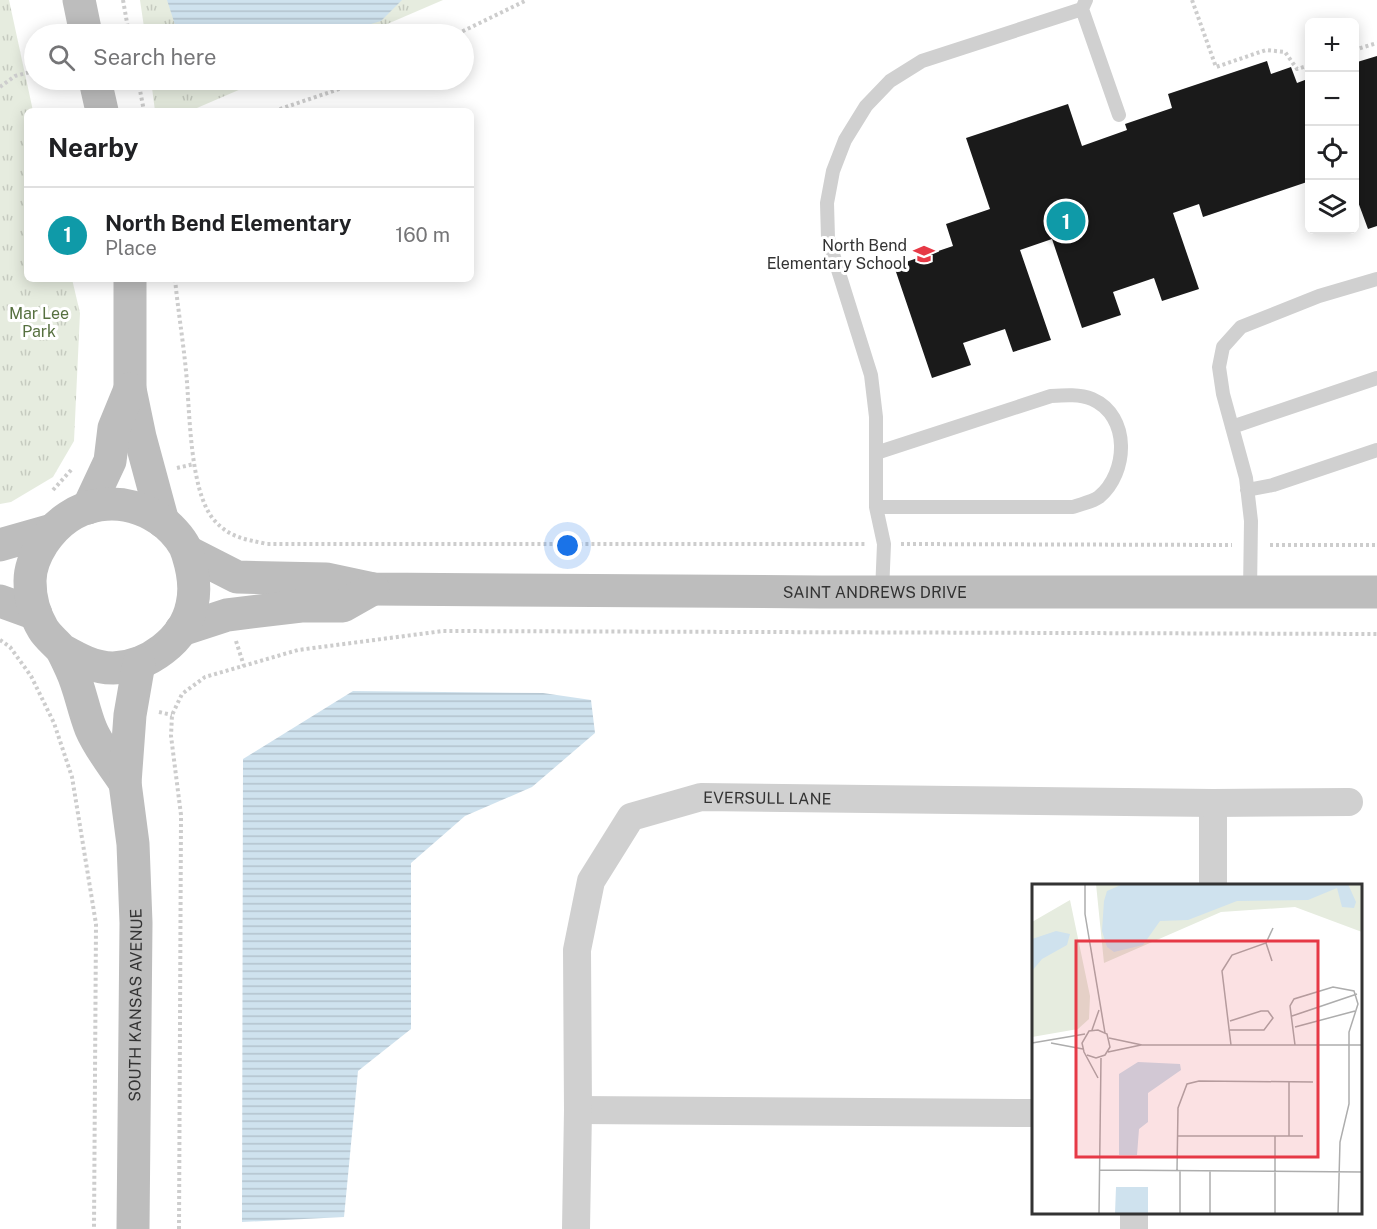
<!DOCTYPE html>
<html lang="en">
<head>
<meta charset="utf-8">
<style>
	:root { --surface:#fff; --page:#f2f2f2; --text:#202124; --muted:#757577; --line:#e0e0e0; --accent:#2563eb }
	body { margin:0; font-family:"Public Sans",sans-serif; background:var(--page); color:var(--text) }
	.controls { position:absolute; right:18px; top:18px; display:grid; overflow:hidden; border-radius:9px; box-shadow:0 3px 15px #0003 }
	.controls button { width:54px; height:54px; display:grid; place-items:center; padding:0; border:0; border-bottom:2px solid var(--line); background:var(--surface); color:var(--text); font:30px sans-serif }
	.you { position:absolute; left:568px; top:546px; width:21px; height:21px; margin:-15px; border:4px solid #fff; border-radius:50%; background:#1a73e8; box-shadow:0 0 0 9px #1a73e833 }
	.badge { display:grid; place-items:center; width:39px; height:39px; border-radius:50%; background:var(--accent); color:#fff; font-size:20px; font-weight:700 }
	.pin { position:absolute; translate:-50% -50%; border:3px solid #fff; box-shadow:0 2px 6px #0006 }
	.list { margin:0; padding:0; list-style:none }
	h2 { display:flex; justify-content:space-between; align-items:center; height:78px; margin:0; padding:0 24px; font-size:26px }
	h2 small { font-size:20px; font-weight:400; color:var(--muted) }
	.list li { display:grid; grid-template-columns:39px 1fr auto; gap:18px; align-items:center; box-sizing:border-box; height:96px; padding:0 24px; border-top:2px solid var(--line) }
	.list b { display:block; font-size:22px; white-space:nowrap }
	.list p { margin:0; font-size:20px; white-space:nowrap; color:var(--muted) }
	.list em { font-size:20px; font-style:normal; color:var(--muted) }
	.icon { flex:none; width:33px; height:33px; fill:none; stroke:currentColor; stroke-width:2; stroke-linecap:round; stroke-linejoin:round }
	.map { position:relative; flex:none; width:1377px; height:1229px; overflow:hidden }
	.search { position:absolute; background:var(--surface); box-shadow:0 3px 15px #0003; left:24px; top:24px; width:450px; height:66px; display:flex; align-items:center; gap:15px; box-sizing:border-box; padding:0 21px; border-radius:33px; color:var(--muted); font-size:22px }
	.panel { position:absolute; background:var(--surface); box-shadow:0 3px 15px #0003; left:24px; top:108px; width:450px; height:174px; border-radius:9px }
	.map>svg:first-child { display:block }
	.park { fill:url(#park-tufts) }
	.water { fill:url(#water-rules) }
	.building { fill:#1a1a1a }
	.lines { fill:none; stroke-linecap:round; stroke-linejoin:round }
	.path { stroke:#cdcdcd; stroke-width:4; stroke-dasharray:3 3; stroke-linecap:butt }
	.lane { stroke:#d0d0d0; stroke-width:14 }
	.street { stroke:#d0d0d0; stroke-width:28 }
	.secondary { stroke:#bdbdbd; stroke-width:33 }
	.labels { text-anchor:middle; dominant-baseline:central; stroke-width:6; stroke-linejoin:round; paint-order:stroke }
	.poi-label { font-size:16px; fill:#333; stroke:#fff; text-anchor:end }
	.park-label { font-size:16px; fill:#56703f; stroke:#fff }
	.street-label { font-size:16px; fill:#333; stroke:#fff }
	.inset-road { fill:none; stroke:#adadad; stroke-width:1.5 }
	.view { fill:#e63946; fill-opacity:0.15; stroke:#e63946; stroke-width:3 }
	.inset-edge { fill:none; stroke:#333; stroke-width:3 }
</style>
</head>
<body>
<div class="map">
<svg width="1377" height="1229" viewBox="0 0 1377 1229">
	<defs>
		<pattern id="park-tufts" width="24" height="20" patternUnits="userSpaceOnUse" patternTransform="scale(1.5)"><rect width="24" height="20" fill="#e6ecdf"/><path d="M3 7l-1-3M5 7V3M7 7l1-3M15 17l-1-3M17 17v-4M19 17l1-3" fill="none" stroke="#c6cbc0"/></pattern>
		<pattern id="water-rules" width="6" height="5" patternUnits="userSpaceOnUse" patternTransform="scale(1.5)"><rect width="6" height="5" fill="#cfe2ee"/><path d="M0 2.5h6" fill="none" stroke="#b2c2cd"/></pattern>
	</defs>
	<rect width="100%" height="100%" fill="#fff"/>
	<path class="park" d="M0,0h9l24,111h-6v168h45l8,34 -6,128 -21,36 -42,25 -11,2z
		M140,0h303l-79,34h-219z
		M151,80h111l-72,31h-35z"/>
	<path class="water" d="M167,0h235l-21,21 -44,13h-156l-4,-3z
		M353,691l190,2 48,7 4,33 -63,54 -67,29 -54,47v166l-53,42 -14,146 -102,5 1,-463z"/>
	<path class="building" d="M1377,56v170l-9,3 -14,-38v-128z
		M1267,61l4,13 20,-7 6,16 13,-5v103l-107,36 -4,-13 -26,9 26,76 -37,12 -8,-23 -41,14 8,23 -39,13 -30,-89 -32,11 31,90 -38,12 -8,-23 -42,14 8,22 -39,13 -38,-112 59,-20 -7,-22 44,-15 -24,-71 102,-34 14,42 45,-16 -2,-6 47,-16 -4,-14z"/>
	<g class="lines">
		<path class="path" d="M123,0l6,34
			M1192,0l24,67 50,-17 19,2 12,17 13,-4
			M457,34l70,-34
			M1354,50l23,-7
			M138,80l6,31
			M0,87l15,-11 19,-5
			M274,111l92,-31
			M175,279c3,31 8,61 11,92 4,38 3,120 28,149 16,18 31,19 53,24h599
			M177,468l17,-4
			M53,490l19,-21
			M901,544l331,1
			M1270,545h107
			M0,640l10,7 21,29 23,47 18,54 24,147 -2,305
			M236,641l8,25
			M159,712l13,3
			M179,1229l2,-414 -10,-79 1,-21 10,-21 23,-17 93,-27 145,-19 934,3"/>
		<path class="lane" d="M1082,9l37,106
			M1232,427l145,-49
			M876,453l175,-57c14,-1 29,-2 41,3 39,17 36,74 7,98 -7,5 -18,7 -26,10h-197
			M1247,490l26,-5 104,-35
			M1250,591l1,-70 -5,-43 -23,-84 -4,-27 4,-20 18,-20 78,-31 58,-17
			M882,592l2,-48 -8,-37v-90l-5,-42 -43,-137 -1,-35 6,-32 12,-31 21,-34 24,-25 32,-20 160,-52 4,-9"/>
		<g class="street">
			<path d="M1213,803v83"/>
			<path d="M578,1110l456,3"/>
			<path id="s1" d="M576,1229l2,-119 -1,-160 14,-69 40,-64 70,-20 512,6 136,-1"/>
			<path d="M1134,1229v-17"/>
		</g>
		<g class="secondary">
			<path d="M79,0l7,34"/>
			<path d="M95,80l7,31"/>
			<path d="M130,279v110l10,48 23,85"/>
			<path d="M88,508l22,-47 4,-33 16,-39"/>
			<path d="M0,545l52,-15"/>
			<path id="s2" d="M188,552l49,25 89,2 47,10 448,3h556"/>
			<path d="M0,601l36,13"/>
			<path d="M181,630l46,-15 74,-9h42l30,-17"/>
			<path d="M62,650c16,9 32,18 51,18 35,-1 72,-28 79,-63 4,-17 1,-34 -4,-50 -3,-12 -14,-24 -23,-32 -41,-31 -93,-24 -122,20 -7,11 -13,25 -13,38 0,17 4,33 13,48 4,7 12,13 18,20 4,6 7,14 10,20 9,19 12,40 20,60 8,19 23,37 34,54"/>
			<path id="s3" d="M133,1229l3,-306 -3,-79 -8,-61 5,-68 9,-52"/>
		</g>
	</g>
	<defs>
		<symbol id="school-bare" viewBox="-9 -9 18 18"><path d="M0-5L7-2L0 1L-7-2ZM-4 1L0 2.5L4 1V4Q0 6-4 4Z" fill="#e63946" stroke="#fff" stroke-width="2.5" paint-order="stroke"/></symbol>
	</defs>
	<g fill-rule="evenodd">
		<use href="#school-bare" x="909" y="239" width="30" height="30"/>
	</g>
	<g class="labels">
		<g class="poi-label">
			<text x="907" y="245">North Bend<tspan x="907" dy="18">Elementary School</tspan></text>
		</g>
		<g class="park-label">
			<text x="39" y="313">Mar Lee<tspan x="39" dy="18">Park</tspan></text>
		</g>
		<g class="street-label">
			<text stroke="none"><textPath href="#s2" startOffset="694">SAINT ANDREWS DRIVE</textPath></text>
			<text stroke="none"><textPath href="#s1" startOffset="564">EVERSULL LANE</textPath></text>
			<text stroke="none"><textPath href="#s3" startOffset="224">SOUTH KANSAS AVENUE</textPath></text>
		</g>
	</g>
	<g transform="translate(1032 884)">
		<rect width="330" height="330" fill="#fff"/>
		<path d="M64,0h266v48l-67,-25 -74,5 -117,51zM38,16l20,96 -1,23 -11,10 -46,8v-115z" fill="#e6ecdf"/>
		<path d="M91,0h225l8,18 -2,6 -12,-1 -5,-19 -29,12 -71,1 -49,19 -28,1 -17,24 -29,7 -7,-5 -5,-16 2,-30 3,-10zM24,47l14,3 -3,11 -25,14 -10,12v-32zM106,178l42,2 1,6 -33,23v29l-9,7 -2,26h-18v-81zM84,303h32v27h-33z" fill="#cfe2ee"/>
		<path class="inset-road" d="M53,0v30l20,119M234,59l6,18M260,132l65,-22M198,137l31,-10h7l5,7 -9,12h-34M263,143l60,-16M60,146l7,-20M77,154l33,7h220M0,159l53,-9M19,159l32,6M199,161l-9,-74 10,-16 34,-12 7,-15M263,161l-5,-39 4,-7 39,-12 21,4 4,13 -9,28v72l-9,38 -2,72M76,168l33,-7M55,171l9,3 9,-3 5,-8 -3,-13 -9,-4 -9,1 -7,12 2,9 14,26M257,198v54M146,252h125M68,286l262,2M145,287l1,-63 9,-24 12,-3 114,1M178,287v43M67,330l2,-156M148,330v-43M243,330v-78"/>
		<path class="view" d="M44,57h242v216h-242z"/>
		<rect width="330" height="330" class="inset-edge"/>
	</g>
</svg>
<div class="controls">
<button>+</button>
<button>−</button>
<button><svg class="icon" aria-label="locate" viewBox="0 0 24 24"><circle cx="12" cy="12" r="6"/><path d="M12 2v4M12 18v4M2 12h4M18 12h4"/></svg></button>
<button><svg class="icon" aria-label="layers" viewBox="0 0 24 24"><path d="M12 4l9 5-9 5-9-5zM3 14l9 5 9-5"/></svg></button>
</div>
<div class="you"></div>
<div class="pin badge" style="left:1066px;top:221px;background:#0f9aa8">1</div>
<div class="search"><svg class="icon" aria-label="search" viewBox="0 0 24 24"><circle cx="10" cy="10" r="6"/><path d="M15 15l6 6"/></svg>Search here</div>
<section class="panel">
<h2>Nearby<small></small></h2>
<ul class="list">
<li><span class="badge" style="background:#0f9aa8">1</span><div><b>North Bend Elementary</b><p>Place</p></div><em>160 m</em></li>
</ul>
</section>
</div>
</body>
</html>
